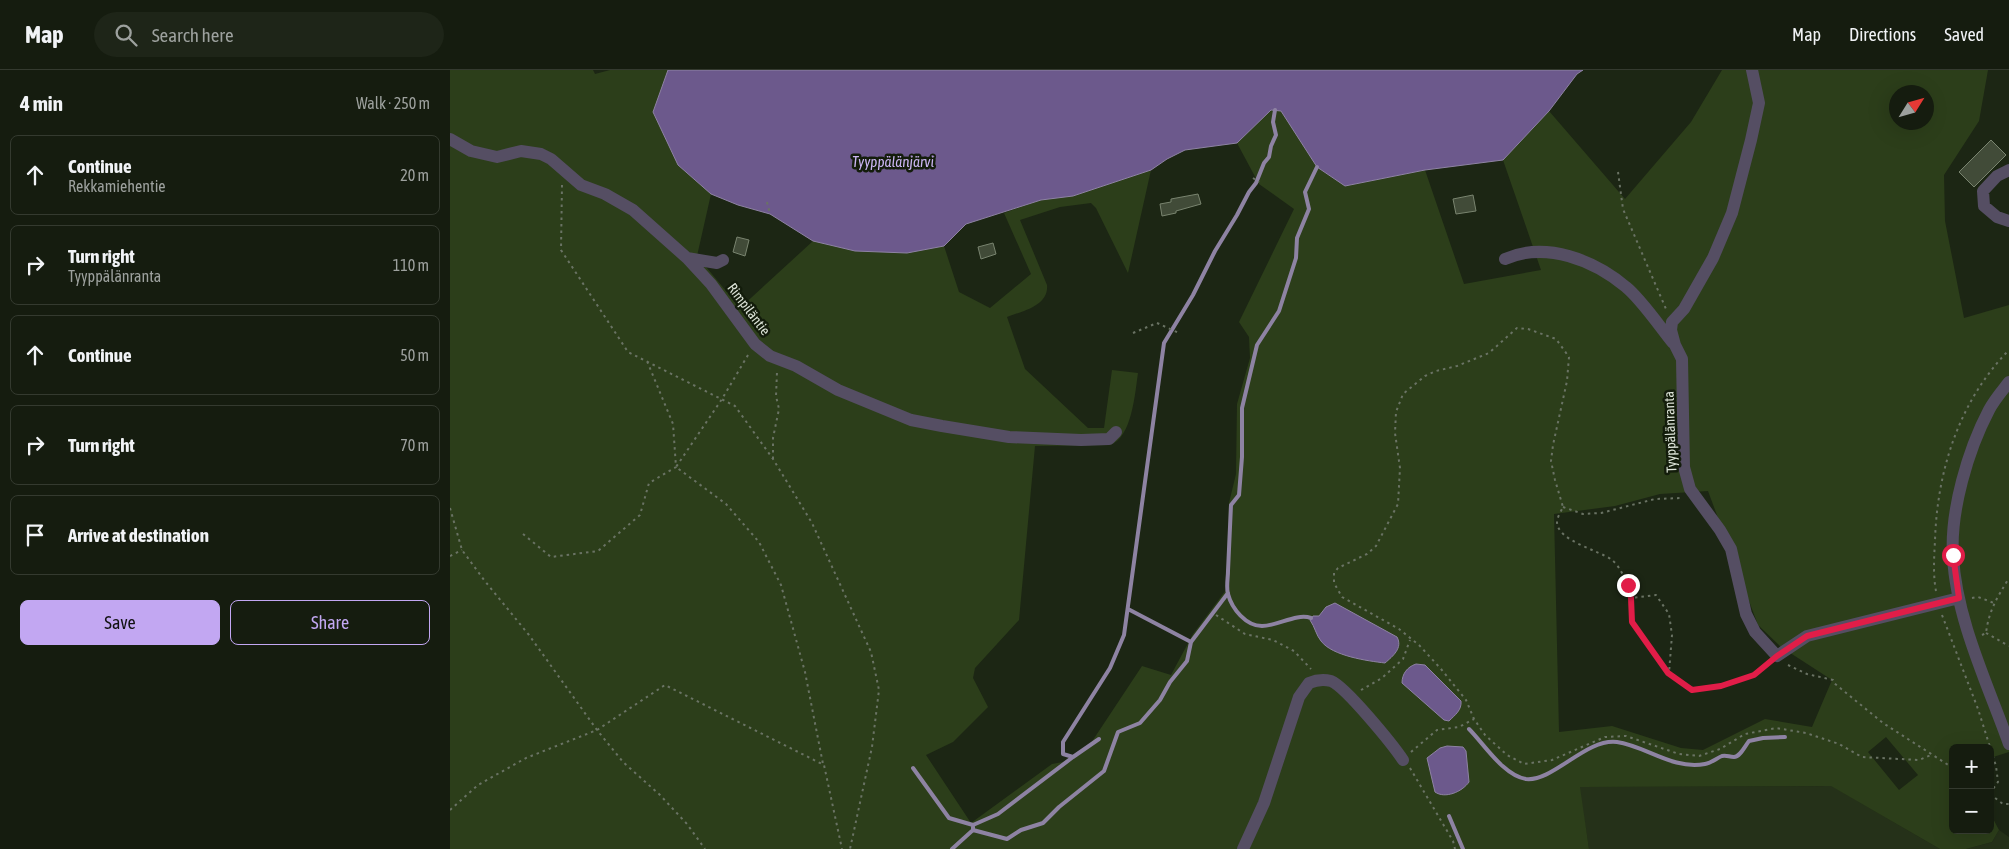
<!DOCTYPE html>
<html lang="en">
<head>
<meta charset="utf-8">
<style>
	:root { --surface:#151c0f; --page:#1e2518; --text:#f1f3f6; --muted:#9da19e; --line:#343a2f; --accent:#c2a7f2 }
	body { margin:0; font-family:"Asap Condensed",sans-serif; background:var(--page); color:var(--text) }
	.controls { position:absolute; right:15px; bottom:15px; display:grid; overflow:hidden; border-radius:8px; box-shadow:0 5px 20px #0002 }
	.controls button { width:45px; height:45px; display:grid; place-items:center; padding:0; border:0; border-bottom:1px solid var(--line); background:var(--surface); color:var(--text); font:25px sans-serif }
	.compass { position:absolute; left:1439px; top:15px; width:45px; height:45px; border-radius:50%; background:var(--surface); box-shadow:0 5px 20px #0002; rotate:53deg }
	.stop { position:absolute; width:15px; height:15px; margin:-11px; border:4px solid #e11d48; border-radius:50%; background:#fff }
	.stop.end { background:#e11d48; border-color:#fff; box-shadow:0 1px 5px #0008 }
	.list { margin:0; padding:0; list-style:none }
	h2 { display:flex; justify-content:space-between; align-items:center; height:65px; margin:0; padding:0 20px; font-size:21px }
	h2 small { font-size:16px; font-weight:400; color:var(--muted) }
	.list li { display:grid; grid-template-columns:32px 1fr auto; gap:15px; align-items:center; box-sizing:border-box; height:80px; margin:0 10px 10px; padding:0 10px; border:1px solid var(--line); border-radius:8px }
	.list b { display:block; font-size:19px; white-space:nowrap }
	.list p { margin:0; font-size:16px; white-space:nowrap; color:var(--muted) }
	.list em { font-size:16px; font-style:normal; color:var(--muted) }
	.actions { display:flex; gap:10px; padding:15px 20px }
	.actions a { flex:1; padding:11px 0; border:1px solid var(--accent); border-radius:8px; text-align:center; font-size:18px; color:var(--accent) }
	.actions .main { background:var(--accent); color:#111 }
	.icon { flex:none; width:28px; height:28px; fill:none; stroke:currentColor; stroke-width:2; stroke-linecap:round; stroke-linejoin:round }
	.map { position:relative; flex:none; width:1559px; height:779px; overflow:hidden }
	header { display:flex; align-items:center; gap:30px; box-sizing:border-box; height:70px; padding:0 25px; background:var(--surface); border-bottom:1px solid var(--line) }
	header strong { font-size:24px }
	nav { display:flex; gap:28px; margin-inline-start:auto; font-size:18px }
	.search { width:350px; height:45px; background:var(--page); display:flex; align-items:center; gap:12px; box-sizing:border-box; padding:0 18px; border-radius:28px; color:var(--muted); font-size:19px }
	main { display:flex }
	aside { flex:1; background:var(--surface) }
	.map>svg:first-child { display:block }
	.built { fill:#253119 }
	.green { fill:#2c3e1a; fill-rule:evenodd }
	.water { fill:#6c598c; stroke:#8e83a3 }
	.lines { fill:none; stroke-linecap:round; stroke-linejoin:round }
	.stream { stroke:#8e83a3; stroke-width:4 }
	.building { fill:#414b38; stroke:#79846f }
	.path { stroke:#6a7364; stroke-width:2; stroke-dasharray:2.5 4; stroke-linecap:butt }
	.minor { stroke:#554e63; stroke-width:12 }
	.route { stroke:#e11d48; stroke-width:6 }
	.labels { text-anchor:middle; dominant-baseline:central; stroke-width:5; stroke-linejoin:round; paint-order:stroke }
	.street-label { font-size:14px; fill:#dde4d8; stroke:#131c0b }
	.water-label { font-size:15px; font-style:italic; fill:#ccb6f4; stroke:#131c0b }
</style>
</head>
<body>
<header>
<strong>Map</strong>
<div class="search"><svg class="icon" aria-label="search" viewBox="0 0 24 24"><circle cx="10" cy="10" r="6"/><path d="M15 15l6 6"/></svg>Search here</div>
<nav><a>Map</a><a>Directions</a><a>Saved</a></nav>
</header>
<main>
<aside>
<h2>4 min<small>Walk · 250 m</small></h2>
<ul class="list">
<li><svg class="icon" aria-label="ahead" viewBox="0 0 24 24"><path d="M12 20V5M6 11l6-6 6 6"/></svg><div><b>Continue</b><p>Rekkamiehentie</p></div><em>20 m</em></li>
<li><svg class="icon" aria-label="right" viewBox="0 0 24 24"><path d="M7 20v-9h11M14 6l5 5-5 5"/></svg><div><b>Turn right</b><p>Tyyppälänranta</p></div><em>110 m</em></li>
<li><svg class="icon" aria-label="ahead" viewBox="0 0 24 24"><path d="M12 20V5M6 11l6-6 6 6"/></svg><div><b>Continue</b></div><em>50 m</em></li>
<li><svg class="icon" aria-label="right" viewBox="0 0 24 24"><path d="M7 20v-9h11M14 6l5 5-5 5"/></svg><div><b>Turn right</b></div><em>70 m</em></li>
<li><svg class="icon" aria-label="arrive" viewBox="0 0 24 24"><path d="M6 21V4h12l-3 4 3 4H6"/></svg><div><b>Arrive at destination</b></div></li>
</ul>
<div class="actions"><a class="main">Save</a><a>Share</a></div>
</aside>
<div class="map">
<svg width="1559" height="779" viewBox="0 0 1559 779">
	<rect width="100%" height="100%" fill="#1c2614"/>
	<path class="built" d="M1382,716l108,63h-351l-10,-62z
		M1549,760l10,7v12h-43l26,-7z"/>
	<path class="green" d="M0,0h143l2,4 15,-4h58l-14,42 24,53 33,29 -14,62 43,52 73,-67 42,10 52,2 37,-7 15,46 31,16 41,-34 -27,-61 37,-13 32,-4 78,-26 -23,103 -32,-65 -5,-5 -31,4 -40,13 27,65c2,21 -25,26 -40,32l18,52 63,59h16l8,-58 26,3c-3,20 -6,65 -28,72l-75,1 -16,174 -44,48 -2,10 15,29 -35,35 -27,13 45,68 81,-59 11,-2 28,-19 51,-77 29,9 22,-41 33,-44 3,-87 7,-29 1,-70 13,-46 -1,-21 -10,-15 55,-113 -35,-25 -22,-41 34,-33h10l36,57 28,19 80,-16 39,114 77,-14 -38,-110 46,-49 76,88 66,-77 31,-52h266l-9,51 -35,54 1,46 19,97 45,-13v447l-19,6v-10h-37v82h37v-17l9,17 -7,12 -26,7h-26l-109,-63 -251,1 9,62h-1139zM1446,22h30v30h-30zM1258,421l50,134 23,22 51,33 -20,47 -47,-8 -62,31 -22,-2 -69,-22 -53,6 -5,-218 61,-8 45,-12zM876,537l32,52 -36,-16 -8,-17zM1436,667l32,38 -19,15 -31,-38z"/>
	<path class="water" d="M218,0h915l-6,4 -28,37 -46,49 -78,10 -80,16 -28,-19 -36,-56 -10,-1 -34,33 -52,7 -18,9 -16,11 -78,26 -32,4 -75,24 -22,22 -37,7 -52,-2 -42,-10 -43,-27 -32,-9 -27,-11 -33,-29 -25,-53z
		M885,533l62,34c6,11 -4,19 -12,26 -17,-2 -53,-7 -64,-22 -5,-6 -6,-14 -11,-21l3,-4h6l7,-9z
		M966,594l9,1 36,36c1,9 -6,14 -12,20l-5,-1 -42,-37c0,-9 5,-16 14,-19z
		M997,676l16,1 3,4 3,31c-7,10 -24,17 -34,10l-8,-34 13,-10z"/>
	<g class="lines">
		<path class="stream" d="M678,539l63,33 37,-49
			M861,548c-15,-5 -33,8 -49,8 -16,0 -30,-17 -34,-32 -2,-7 0,-16 0,-23 1,-22 2,-44 3,-66l8,-10 3,-38v-49l15,-63 22,-34 17,-53 1,-20 12,-29 -4,-17 12,-25
			M1019,659c15,15 35,47 57,50 27,3 60,-41 91,-37 29,4 55,28 88,22 6,-1 12,-6 17,-8 5,-1 7,1 12,1 6,0 11,-11 15,-16l14,-3 22,-1
			M623,687l26,-18
			M463,698l36,50 24,7
			M999,746l14,33
			M523,760l34,9 14,-9 22,-7 16,-16 45,-36 14,-39 22,-9 20,-23 10,-18 17,-21 4,-19
			M502,779l21,-19v-5l25,-11 75,-57 -10,-3v-12l47,-74 14,-33 40,-292 29,-48 22,-44 22,-36 12,-23 7,-9 8,-20 5,-6 2,-11 5,-11 -3,-13 2,-12"/>
	</g>
	<path class="building" d="M1541,70l15,15 -32,32 -15,-15z
		M748,124l3,10 -25,7v2l-14,3 -2,-12 11,-2v-3z
		M1023,125l3,16 -20,3 -3,-15z
		M287,167l12,3 -4,16 -12,-4z
		M543,173l3,11 -15,5 -3,-12z"/>
	<g class="lines">
		<path class="path" d="M1168,102l5,37 43,100
			M803,108l6,4
			M112,115l-1,65 67,102 107,54 38,53 39,64 59,129 8,38 -7,57 -22,102
			M317,132l3,12
			M683,263l24,-10 22,10
			M298,285l-26,44 -46,68 50,37 33,38 22,43 24,87 18,92
			M323,389v-21l6,-29 -3,-13 1,-24
			M1113,437l20,7 18,-1 54,-14 27,-1
			M0,438l12,42 22,30 45,55 68,95 26,32 37,33 27,29 18,25
			M73,464l28,23 47,-6 42,-36 9,-32 27,-16 -3,-43 -26,-63
			M0,486l12,-6
			M1486,521c-3,-16 -2,-33 -1,-50 2,-70 24,-140 74,-191
			M1181,528c-3,-12 -9,-30 -19,-38 -13,-10 -56,-19 -55,-39 1,-5 4,-10 6,-14l-8,-27 -4,-19 2,-16 14,-64 2,-24 -13,-18 -28,-10 -11,-1 -28,25 -32,13 -21,5 -11,5 -22,18 -7,18 -1,21 5,35 -2,36 -22,42 -9,8 -29,14 -4,5v10l8,14 57,32 20,16 22,24 25,31 8,19 11,16 22,20 17,9 28,-4 53,-23 21,-1 53,18 20,2 21,-7 25,-15 31,-6 30,5 33,11 23,13 57,3 12,-5
			M1522,528l6,-1 16,6
			M766,545l29,19 28,6 21,11 17,18
			M1492,545l36,94 18,57 2,16 -8,11
			M1536,563l23,13
			M1532,565l4,-2c3,-23 11,-35 23,-55
			M1338,595l19,9 26,6 1,3 49,40 70,45
			M1219,603l-37,-51 -1,-24 25,-3 13,19 3,21 -3,38 23,16c28,-3 52,-6 75,-25
			M911,620l21,-12 21,-19 7,-19
			M961,682l26,-22 22,-3 15,-8
			M960,698l43,73 2,8
			M1540,724l13,10h6
			M0,740l28,-25 48,-27 71,-28 68,-45 159,80 18,84"/>
		<path class="minor" d="M1302,0l7,33 -8,37 -19,73 -19,45 -29,51 -12,13 -1,8 4,15 7,14 2,108 6,22 30,41 11,19 15,65 9,18 22,24 30,-20 152,-38
			M0,69l21,12 26,6 24,-6 20,3 10,5 30,26 24,9 28,16 54,48 24,26 44,60 15,12 26,10 42,24 73,30 31,6 67,11 72,3 28,-1 7,-7
			M1559,100l-12,6 -14,15 1,15 13,11 12,4
			M237,188l30,5 6,-3
			M1055,189c41,-18 89,1 121,28 15,12 34,40 47,56
			M1559,312c-7,9 -15,18 -20,28 -21,40 -39,101 -36,146 3,63 35,129 56,188
			M793,779l21,-46 35,-106 10,-14c7,-3 14,-4 22,-2 15,6 62,64 72,79"/>
	</g>
	<g class="lines">
		<path class="route" d="M1178,515l3,13 1,24 36,51 24,17 29,-4 33,-11 23,-19 30,-20 152,-38 -6,-43"/>
	</g>
	<g class="labels">
		<g class="street-label">
			<text transform="translate(299 239) rotate(53)">Rimpiläntie</text>
			<text transform="translate(1220 362) rotate(-92)">Tyyppälänranta</text>
		</g>
		<g class="water-label">
			<text x="443" y="91">Tyyppälänjärvi</text>
		</g>
	</g>
</svg>
<div class="controls">
<button>+</button>
<button>−</button>
</div>
<svg class="compass" viewBox="-18 -18 36 36"><path d="M0-13l5 13h-10z" fill="#e53935"/><path d="M0 13l5-13h-10z" fill="#9da19e"/></svg>
<div class="stop" style="left:1503px;top:485px"></div>
<div class="stop end" style="left:1178px;top:515px"></div>
</div>
</main>
</body>
</html>
